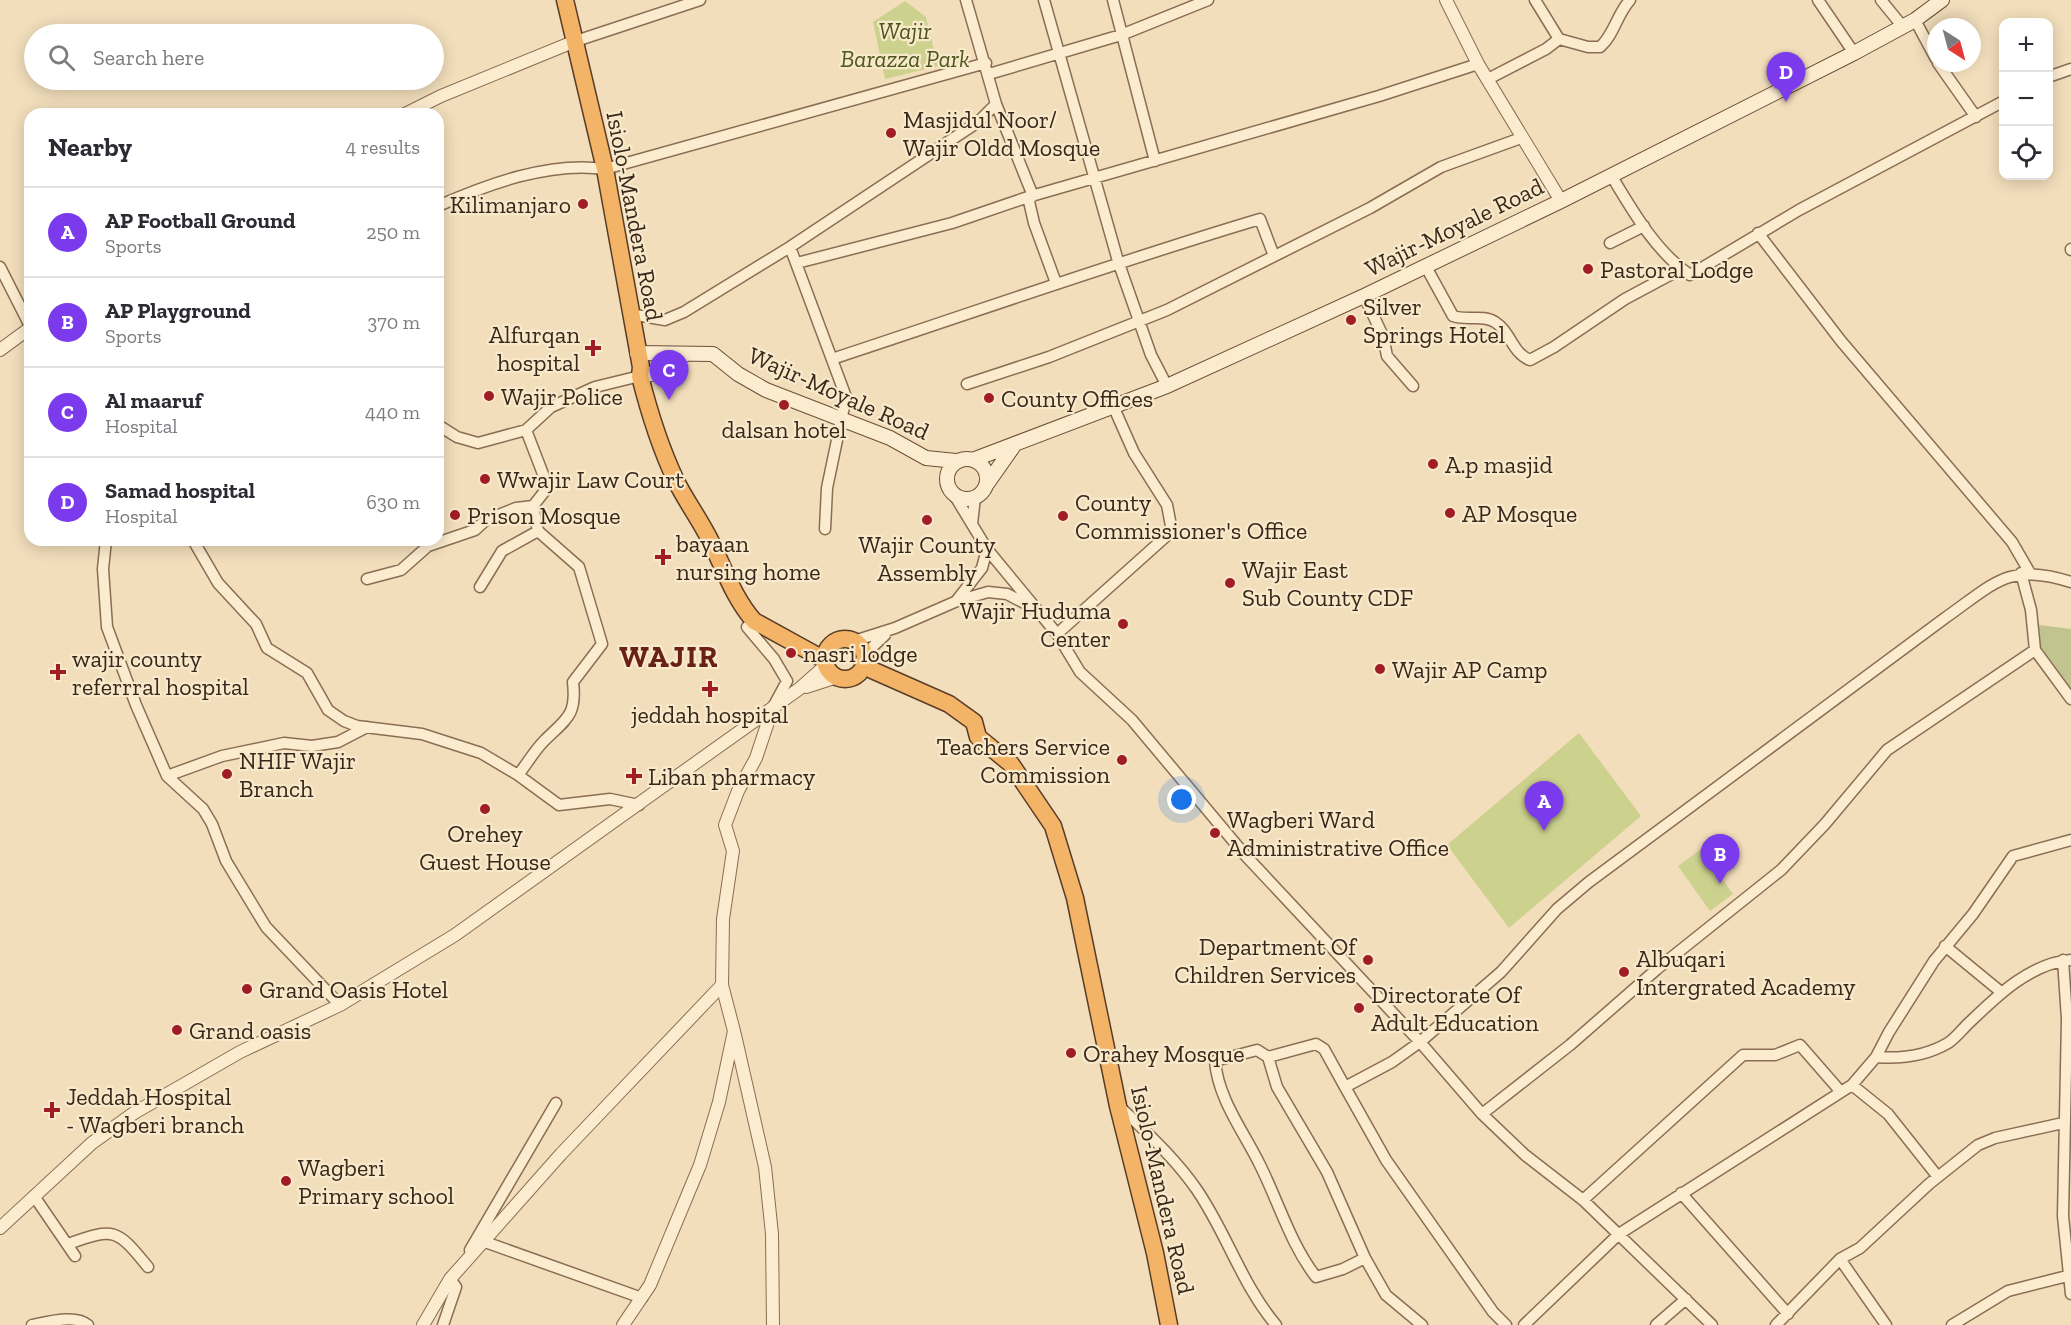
<!DOCTYPE html>
<html lang="en">
<head>
<meta charset="utf-8">
<style>
	:root { --surface:#fff; --page:#f7f7f7; --text:#2b2b33; --muted:#7c7c81; --line:#e1e1e2; --accent:#7c3aed }
	body { margin:0; font-family:"Zilla Slab",serif; background:var(--page); color:var(--text) }
	.controls { position:absolute; right:18px; top:18px; display:grid; overflow:hidden; border-radius:12px; box-shadow:0 3px 15px #0003 }
	.controls button { width:54px; height:54px; display:grid; place-items:center; padding:0; border:0; border-bottom:2px solid var(--line); background:var(--surface); color:var(--text); font:30px sans-serif }
	.compass { position:absolute; left:1927px; top:18px; width:54px; height:54px; border-radius:50%; background:var(--surface); box-shadow:0 3px 15px #0003; rotate:144deg }
	.you { position:absolute; left:1182px; top:800px; width:21px; height:21px; margin:-15px; border:4px solid #fff; border-radius:50%; background:#1a73e8; box-shadow:0 0 0 9px #1a73e833 }
	.badge { display:grid; place-items:center; width:39px; height:39px; border-radius:50%; background:var(--accent); color:#fff; font-size:20px; font-weight:700 }
	.pin { position:absolute; translate:-50% -50px; filter:drop-shadow(0 2px 3px #0008) }
	.pin::after { content:''; position:absolute; top:32px; width:21px; height:18px; background:inherit; clip-path:polygon(0 0,100% 0,50% 100%) }
	.list { margin:0; padding:0; list-style:none }
	h2 { display:flex; justify-content:space-between; align-items:center; height:78px; margin:0; padding:0 24px; font-size:26px }
	h2 small { font-size:20px; font-weight:400; color:var(--muted) }
	.list li { display:grid; grid-template-columns:39px 1fr auto; gap:18px; align-items:center; box-sizing:border-box; height:90px; padding:0 24px; border-top:2px solid var(--line) }
	.list b { display:block; font-size:22px; white-space:nowrap }
	.list p { margin:0; font-size:20px; white-space:nowrap; color:var(--muted) }
	.list em { font-size:20px; font-style:normal; color:var(--muted) }
	.icon { flex:none; width:33px; height:33px; fill:none; stroke:currentColor; stroke-width:2; stroke-linecap:round; stroke-linejoin:round }
	.map { position:relative; flex:none; width:2071px; height:1325px; overflow:hidden }
	.search { position:absolute; background:var(--surface); box-shadow:0 3px 15px #0003; left:24px; top:24px; width:420px; height:66px; display:flex; align-items:center; gap:15px; box-sizing:border-box; padding:0 21px; border-radius:33px; color:var(--muted); font-size:22px }
	.panel { position:absolute; background:var(--surface); box-shadow:0 3px 15px #0003; left:24px; top:108px; width:420px; height:438px; border-radius:18px }
	.map>svg:first-child { display:block }
	.green { fill:#cdd18e }
	.cemetery { fill:#c1c48f }
	.lines { fill:none; stroke-linecap:round; stroke-linejoin:round }
	.minor-casing { stroke:#8b6d53; stroke-width:13 }
	.tertiary-casing { stroke:#8b6d53; stroke-width:14 }
	.secondary-casing { stroke:#6d4e37; stroke-width:16 }
	.trunk-casing { stroke:#583c28; stroke-width:19 }
	.minor { stroke:#fceccf; stroke-width:10 }
	.tertiary { stroke:#fceccf; stroke-width:12 }
	.secondary { stroke:#fceccf; stroke-width:14 }
	.trunk { stroke:#f4b467; stroke-width:16 }
	.poi-dot { fill:#a01d26; stroke:#f9e9cb; stroke-width:2 }
	.labels { text-anchor:middle; dominant-baseline:central; stroke-width:4.5; stroke-linejoin:round; paint-order:stroke }
	.park-label { font-size:24px; font-style:italic; fill:#4c571e; stroke:#f9e9cb }
	.poi-label { font-size:24px; fill:#38271a; stroke:#f9e9cb; text-anchor:start }
	.street-label { font-size:24px; fill:#38271a; stroke:#f9e9cb }
	.district-label { font-size:30px; font-weight:bold; letter-spacing:1.5px; fill:#6a2115; stroke:#f9e9cb }
</style>
</head>
<body>
<div class="map">
<svg width="2071" height="1325" viewBox="0 0 2071 1325">
	<rect width="100%" height="100%" fill="#f2debb"/>
	<path class="green" d="M905,1l21,16 12,49 -53,13 -12,-57z
		M1579,733l62,83 -132,112 -62,-83z
		M1701,849l32,45 -23,17 -32,-45z"/>
	<path class="cemetery" d="M2039,625l32,4v60l-31,-40z"/>
	<g class="lines">
		<defs>
			<path id="minor" d="M1044,0l74,261 33,94 16,31
				M1113,0l42,161
				M1535,0l24,39
				M1818,0l36,53
				M1881,0l22,27
				M1915,20l21,39
				M573,42l127,-42
				M1938,63l38,54
				M989,74l132,-39 87,-35
				M2048,77l23,-8
				M1488,79l58,-30 13,-10 29,8h12c14,-12 17,-33 30,-47
				M996,104l37,92
				M1611,175c21,35 45,77 79,100l109,-65 205,-109
				M1028,197l6,26 22,60
				M438,206c50,-22 112,-45 167,-37l381,-106
				M1758,233l83,108 171,201 18,31
				M1610,243l34,-17
				M790,247l56,150 -19,91 -2,41
				M2071,249v1
				M797,263l155,-40 76,-26 351,-101 99,-32
				M1425,265l28,51c14,5 30,-2 42,6 16,10 17,31 35,38l24,-13 71,-48 56,-30
				M0,267l30,59
				M1364,296l19,40 4,20 26,30
				M630,314l35,6 19,-8 106,-65 188,-125 18,-18 -30,-104
				M832,359c143,-47 284,-97 428,-140l14,37
				M967,384l82,-27 118,-47 203,-102 71,-41 80,-29
				M438,425l19,12 21,6 48,-13 25,-23 44,-20 45,-11
				M953,493l34,56 70,85 23,38 52,48 113,135 175,187 62,72 43,41 58,45 129,125
				M972,524l3,-27
				M106,540l-3,29 4,58 29,78 31,71 36,33 9,15 14,37 40,66 74,78
				M193,540l25,43 38,41 11,24 40,25 21,37 16,11 13,5 65,8 59,19 37,22 41,30 51,-6 29,6
				M2021,573l10,37 4,40 36,49
				M367,579l34,-9 27,-24 47,-16 11,-10 30,-12 17,-2
				M480,587l22,-36 36,-20
				M957,600l25,-32 5,-19
				M754,621l-7,6 27,32 13,22 -14,26
				M1057,634l115,-103 -5,-26 -33,-52 -20,-45
				M854,641l41,-13 62,-27 31,-9 19,2 23,12
				M864,655l21,-20
				M518,775c9,-11 16,-24 26,-34 22,-22 33,-25 29,-59l29,-38 -23,-77 -41,-36 -5,-25 15,-19 -22,-57
				M167,776l55,-20 62,-13 28,3 26,-4 29,-15
				M1945,946l56,46
				M2063,960l4,59 -4,197 8,78
				M1268,1057l9,30 50,85 38,86 21,37 36,30
				M1876,1057l13,-25 45,-71 39,-47 40,-58 58,-16
				M1852,1085l36,29 50,63
				M1345,1087l-21,-38 -8,-5 -48,13 -11,-7 -42,11c3,38 29,71 45,104 19,38 30,78 56,112l27,-8 22,-11
				M1119,1106c28,27 56,52 78,84 30,44 45,95 79,135
				M1482,1114l88,-69 87,-76 124,-99 44,-46 62,-74 148,-100
				M1681,1193l107,121
				M34,1196l41,60
				M1583,1200l160,-145h32l25,-10 41,47
				M485,1242l157,56
				M68,1244c47,-17 49,-15 80,23
				M470,1250l86,-147
				M1840,1259l46,66
				M32,1325c15,-3 44,-11 56,0
				M443,1325l13,-38 -6,-8
				M1506,1325l-13,-13 -107,-152 -41,-73 47,-25 28,-20 81,-70 56,-63 32,-27 356,-264c50,-35 63,-56 126,-36
				M1524,1325l95,-91 233,-149 24,-28c25,2 50,-1 72,-14 8,-5 15,-15 23,-22 27,-26 60,-58 100,-61
				M1656,1325l30,-26
				M1776,1325l64,-66 20,-11 69,-64 49,-39 17,-7 68,-15
				M1952,1325l56,-34 63,-16"/>
			<path id="tertiary" d="M1446,0l32,64 83,137
				M405,114l36,-18 132,-54
				M0,350l30,-22
				M806,687l31,-10
				M735,1035l30,132 7,67 1,91
				M0,1228l92,-85 42,-30 106,-61 100,-47 115,-70 344,-246 27,-24
				M423,1325l27,-46 111,-125 161,-169 1,-66 10,-68 -8,-26 13,-34 18,-33 17,-51
				M623,1325l27,-40 50,-120 19,-63 15,-71 -12,-46"/>
			<path id="secondary" d="M637,353l76,1 25,20 28,16 124,48 36,20 30,3
				M640,376l16,-3 28,-18
				M947 479a20 20 0 1 1 40 0a20 20 0 1 1-40 0Z
				M975,459l192,-73 197,-90 197,-95 293,-148 61,-33 27,-20
				M987,484l26,-37"/>
			<path id="trunk" d="M565,0l40,169 36,198 -1,9c9,36 20,71 36,105 10,20 24,39 34,59 14,28 23,57 44,81l71,39
				M825 659a20 20 0 1 1 40 0a20 20 0 1 1-40 0Z
				M864,660l8,10 77,34 25,18 4,15 33,27 42,62 22,72 43,208 37,147 14,72"/>
		</defs>
		<use href="#minor" class="minor-casing"/>
		<use href="#tertiary" class="tertiary-casing"/>
		<use href="#secondary" class="secondary-casing"/>
		<use href="#trunk" class="trunk-casing"/>
		<use href="#minor" class="minor"/>
		<use href="#tertiary" class="tertiary"/>
		<use href="#secondary" class="secondary"/>
		<use href="#trunk" class="trunk"/>
	</g>
	<g class="poi-dot">
		<circle cx="891" cy="133" r="6"/>
		<circle cx="583" cy="204" r="6"/>
		<circle cx="1588" cy="269" r="6"/>
		<circle cx="1351" cy="320" r="6"/>
		<path d="M590 339h6v6h6v6h-6v6h-6v-6h-6v-6h6z"/>
		<circle cx="489" cy="396" r="6"/>
		<circle cx="989" cy="398" r="6"/>
		<circle cx="784" cy="405" r="6"/>
		<circle cx="1433" cy="464" r="6"/>
		<circle cx="485" cy="479" r="6"/>
		<circle cx="1450" cy="513" r="6"/>
		<circle cx="455" cy="515" r="6"/>
		<circle cx="1063" cy="516" r="6"/>
		<circle cx="927" cy="520" r="6"/>
		<path d="M660 548h6v6h6v6h-6v6h-6v-6h-6v-6h6z"/>
		<circle cx="1230" cy="583" r="6"/>
		<circle cx="1123" cy="624" r="6"/>
		<circle cx="791" cy="653" r="6"/>
		<circle cx="1380" cy="669" r="6"/>
		<path d="M55 663h6v6h6v6h-6v6h-6v-6h-6v-6h6z"/>
		<path d="M707 680h6v6h6v6h-6v6h-6v-6h-6v-6h6z"/>
		<circle cx="1122" cy="760" r="6"/>
		<circle cx="227" cy="774" r="6"/>
		<path d="M631 767h6v6h6v6h-6v6h-6v-6h-6v-6h6z"/>
		<circle cx="485" cy="809" r="6"/>
		<circle cx="1215" cy="833" r="6"/>
		<circle cx="1368" cy="960" r="6"/>
		<circle cx="1624" cy="972" r="6"/>
		<circle cx="247" cy="989" r="6"/>
		<circle cx="1359" cy="1008" r="6"/>
		<circle cx="177" cy="1030" r="6"/>
		<circle cx="1071" cy="1053" r="6"/>
		<path d="M49 1101h6v6h6v6h-6v6h-6v-6h-6v-6h6z"/>
		<circle cx="286" cy="1181" r="6"/>
	</g>
	<g class="labels">
		<g class="park-label">
			<text x="905" y="30">Wajir<tspan x="905" dy="28">Barazza Park</tspan></text>
		</g>
		<g class="poi-label">
			<text x="903" y="119">Masjidul Noor/<tspan x="903" dy="28">Wajir Oldd Mosque</tspan></text>
			<text x="571" y="204" text-anchor="end">Kilimanjaro</text>
			<text x="1600" y="269">Pastoral Lodge</text>
			<text x="1363" y="306">Silver<tspan x="1363" dy="28">Springs Hotel</tspan></text>
			<text x="580" y="334" text-anchor="end">Alfurqan<tspan x="580" dy="28">hospital</tspan></text>
			<text x="501" y="396">Wajir Police</text>
			<text x="1001" y="398">County Offices</text>
			<text x="784" y="429" text-anchor="middle">dalsan hotel</text>
			<text x="1445" y="464">A.p masjid</text>
			<text x="497" y="479">Wwajir Law Court</text>
			<text x="1075" y="502">County<tspan x="1075" dy="28">Commissioner's Office</tspan></text>
			<text x="1462" y="513">AP Mosque</text>
			<text x="467" y="515">Prison Mosque</text>
			<text x="676" y="543">bayaan<tspan x="676" dy="28">nursing home</tspan></text>
			<text x="927" y="544" text-anchor="middle">Wajir County<tspan x="927" dy="28">Assembly</tspan></text>
			<text x="1242" y="569">Wajir East<tspan x="1242" dy="28">Sub County CDF</tspan></text>
			<text x="1111" y="610" text-anchor="end">Wajir Huduma<tspan x="1111" dy="28">Center</tspan></text>
			<text x="803" y="653">nasri lodge</text>
			<text x="72" y="658">wajir county<tspan x="72" dy="28">referrral hospital</tspan></text>
			<text x="1392" y="669">Wajir AP Camp</text>
			<text x="710" y="714" text-anchor="middle">jeddah hospital</text>
			<text x="1110" y="746" text-anchor="end">Teachers Service<tspan x="1110" dy="28">Commission</tspan></text>
			<text x="239" y="760">NHIF Wajir<tspan x="239" dy="28">Branch</tspan></text>
			<text x="648" y="776">Liban pharmacy</text>
			<text x="1227" y="819">Wagberi Ward<tspan x="1227" dy="28">Administrative Office</tspan></text>
			<text x="485" y="833" text-anchor="middle">Orehey<tspan x="485" dy="28">Guest House</tspan></text>
			<text x="1356" y="946" text-anchor="end">Department Of<tspan x="1356" dy="28">Children Services</tspan></text>
			<text x="1636" y="958">Albuqari<tspan x="1636" dy="28">Intergrated Academy</tspan></text>
			<text x="259" y="989">Grand Oasis Hotel</text>
			<text x="1371" y="994">Directorate Of<tspan x="1371" dy="28">Adult Education</tspan></text>
			<text x="189" y="1030">Grand oasis</text>
			<text x="1083" y="1053">Orahey Mosque</text>
			<text x="66" y="1096">Jeddah Hospital<tspan x="66" dy="28">- Wagberi branch</tspan></text>
			<text x="298" y="1167">Wagberi<tspan x="298" dy="28">Primary school</tspan></text>
		</g>
		<g class="street-label">
			<text transform="translate(635 216) rotate(79)">Isiolo-Mandera Road</text>
			<text transform="translate(1454 227) rotate(-26)">Wajir-Moyale Road</text>
			<text transform="translate(839 393) rotate(24)">Wajir-Moyale Road</text>
			<text transform="translate(1163 1190) rotate(77)">Isiolo-Mandera Road</text>
		</g>
		<g class="district-label">
			<text x="669" y="657">WAJIR</text>
		</g>
	</g>
</svg>
<div class="controls">
<button>+</button>
<button>−</button>
<button><svg class="icon" aria-label="locate" viewBox="0 0 24 24"><circle cx="12" cy="12" r="6"/><path d="M12 2v4M12 18v4M2 12h4M18 12h4"/></svg></button>
</div>
<svg class="compass" viewBox="-18 -18 36 36"><path d="M0-13l5 13h-10z" fill="#e53935"/><path d="M0 13l5-13h-10z" fill="#7c7c81"/></svg>
<div class="you"></div>
<div class="pin badge" style="left:1544px;top:831px">A</div>
<div class="pin badge" style="left:1720px;top:884px">B</div>
<div class="pin badge" style="left:669px;top:400px">C</div>
<div class="pin badge" style="left:1786px;top:102px">D</div>
<div class="search"><svg class="icon" aria-label="search" viewBox="0 0 24 24"><circle cx="10" cy="10" r="6"/><path d="M15 15l6 6"/></svg>Search here</div>
<section class="panel">
<h2>Nearby<small>4 results</small></h2>
<ul class="list">
<li><span class="badge">A</span><div><b>AP Football Ground</b><p>Sports</p></div><em>250 m</em></li>
<li><span class="badge">B</span><div><b>AP Playground</b><p>Sports</p></div><em>370 m</em></li>
<li><span class="badge">C</span><div><b>Al maaruf</b><p>Hospital</p></div><em>440 m</em></li>
<li><span class="badge">D</span><div><b>Samad hospital</b><p>Hospital</p></div><em>630 m</em></li>
</ul>
</section>
</div>
</body>
</html>
